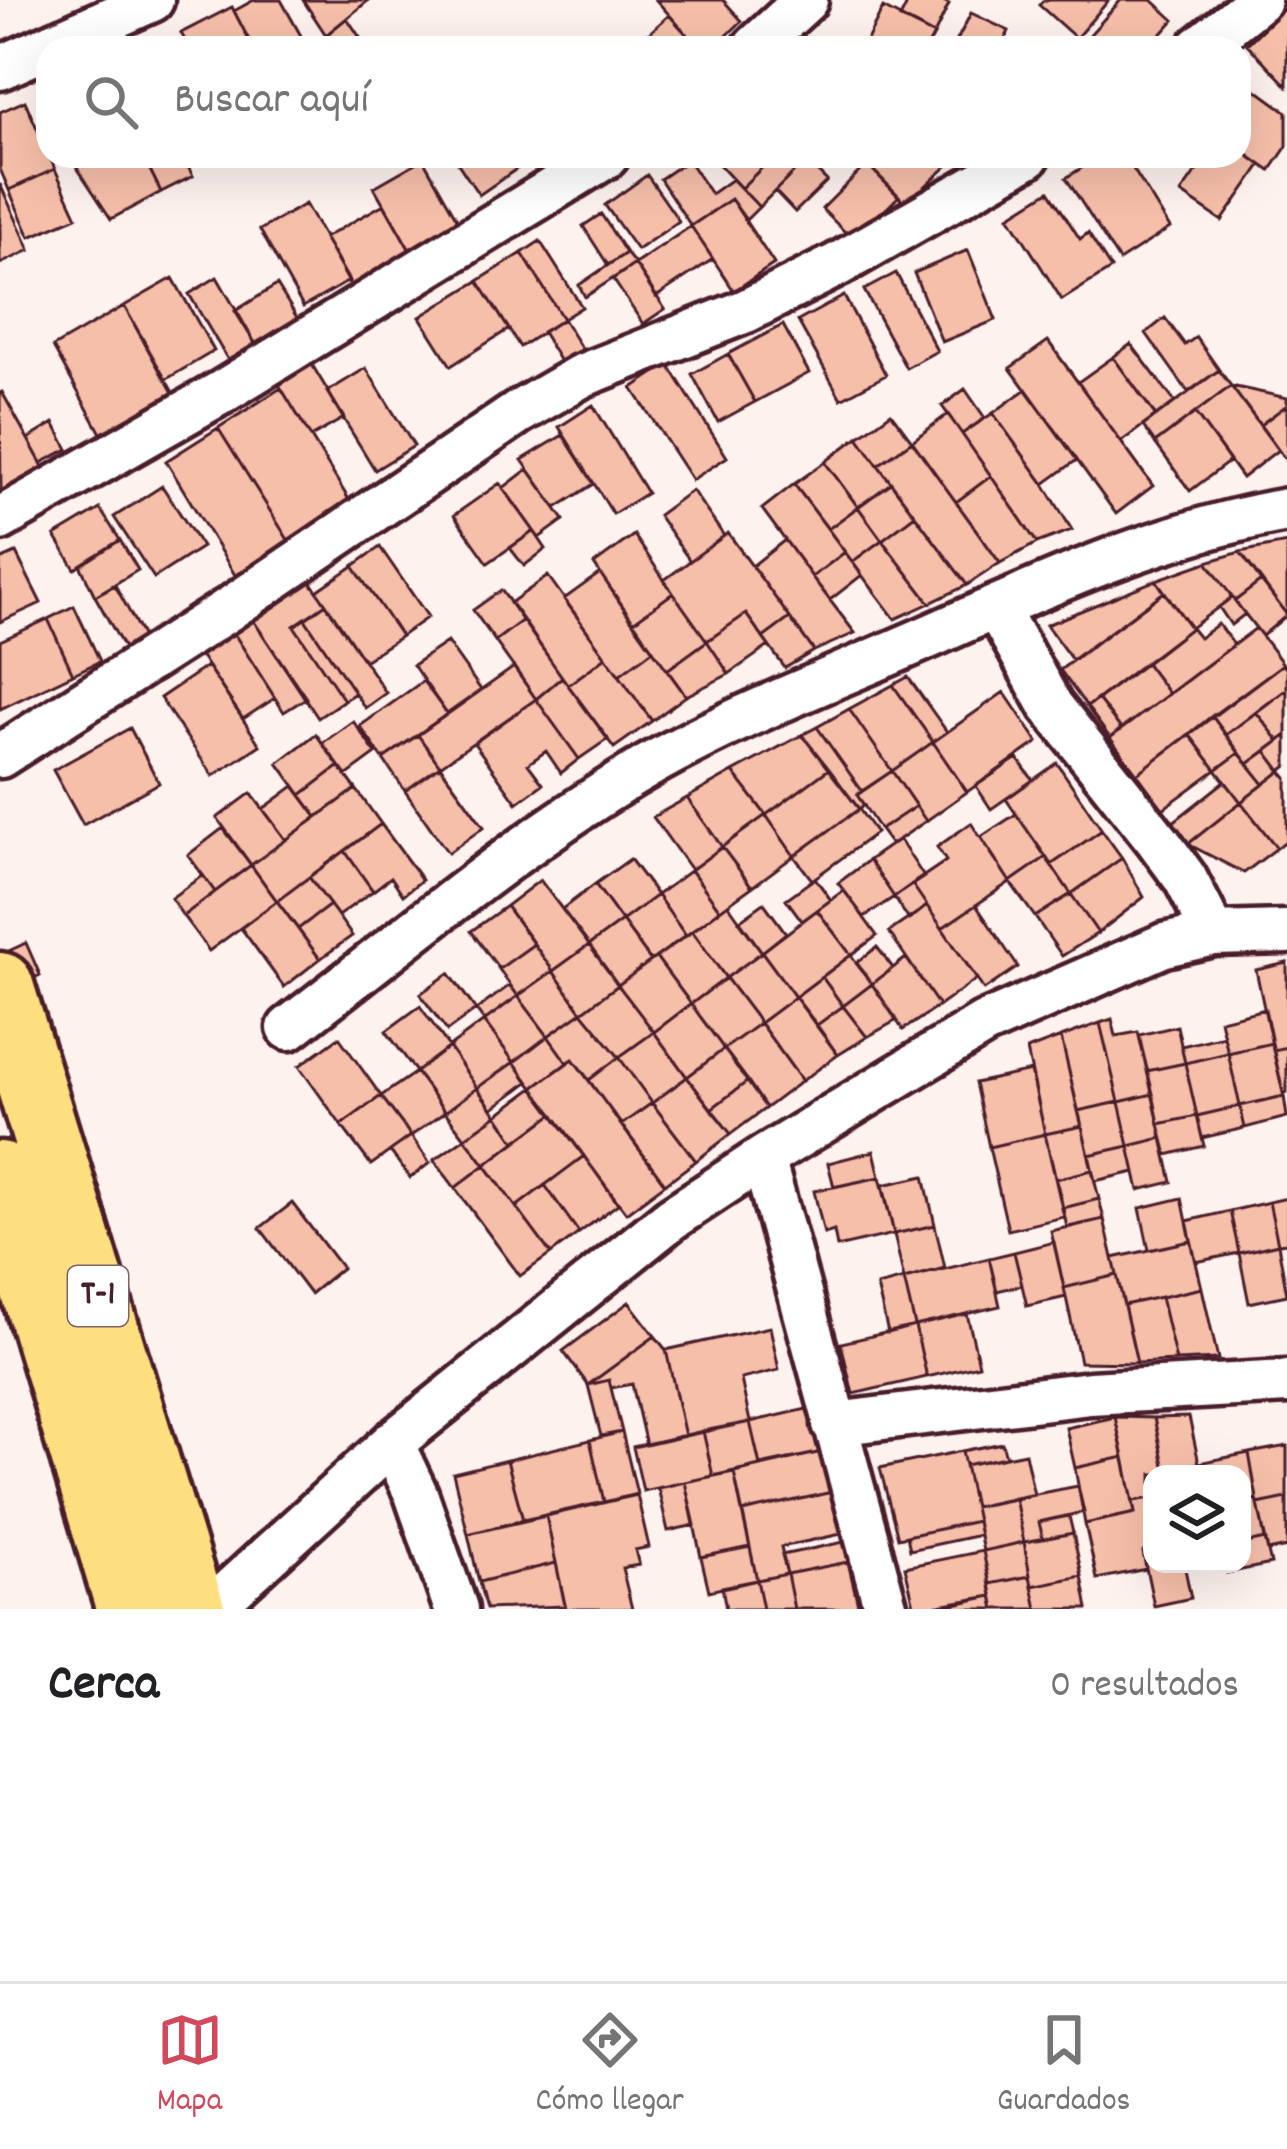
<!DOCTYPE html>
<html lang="es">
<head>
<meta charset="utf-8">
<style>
	:root { --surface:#fff; --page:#f6f6f6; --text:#202124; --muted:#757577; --line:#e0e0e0; --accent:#d1495b }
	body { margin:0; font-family:Dekko,sans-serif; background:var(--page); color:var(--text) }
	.controls { position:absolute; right:36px; bottom:36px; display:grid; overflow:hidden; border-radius:24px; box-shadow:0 12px 48px #0002 }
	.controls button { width:108px; height:108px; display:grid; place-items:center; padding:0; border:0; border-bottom:3px solid var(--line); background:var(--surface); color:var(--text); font:60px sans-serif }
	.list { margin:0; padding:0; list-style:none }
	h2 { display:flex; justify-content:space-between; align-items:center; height:156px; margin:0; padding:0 48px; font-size:51px }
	h2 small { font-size:39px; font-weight:400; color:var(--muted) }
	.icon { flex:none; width:66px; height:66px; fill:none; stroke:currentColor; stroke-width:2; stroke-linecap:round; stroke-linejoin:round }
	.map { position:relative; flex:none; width:1287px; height:1609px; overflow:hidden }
	.search { position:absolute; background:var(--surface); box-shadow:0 12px 48px #0002; left:36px; right:36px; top:36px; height:132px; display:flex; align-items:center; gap:30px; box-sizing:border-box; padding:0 42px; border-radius:36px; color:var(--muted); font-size:45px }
	.sheet { height:372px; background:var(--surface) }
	nav { display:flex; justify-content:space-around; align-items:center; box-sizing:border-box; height:168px; border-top:3px solid var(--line); background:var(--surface); font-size:33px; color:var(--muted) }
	nav a { display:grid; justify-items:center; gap:6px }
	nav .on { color:var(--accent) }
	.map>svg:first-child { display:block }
	.building { fill:#f6bfaa; stroke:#4a1f2b; stroke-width:3 }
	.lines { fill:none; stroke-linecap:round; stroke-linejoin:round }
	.minor-casing { stroke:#4a1f2b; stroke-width:51 }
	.trunk-casing { stroke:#4a1f2b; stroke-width:75 }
	.minor { stroke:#fff; stroke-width:42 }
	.trunk { stroke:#fedf80; stroke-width:66 }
	.labels { text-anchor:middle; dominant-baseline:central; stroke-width:12; stroke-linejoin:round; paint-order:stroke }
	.shield { fill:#fff; stroke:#80626b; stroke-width:3 }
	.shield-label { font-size:36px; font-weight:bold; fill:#4a1f2b }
</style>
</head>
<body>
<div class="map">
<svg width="1287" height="1609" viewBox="0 0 1287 1609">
	<rect width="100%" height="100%" fill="#fdf2ee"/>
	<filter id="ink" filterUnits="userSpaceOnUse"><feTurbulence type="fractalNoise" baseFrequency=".00833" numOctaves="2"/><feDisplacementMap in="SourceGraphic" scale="24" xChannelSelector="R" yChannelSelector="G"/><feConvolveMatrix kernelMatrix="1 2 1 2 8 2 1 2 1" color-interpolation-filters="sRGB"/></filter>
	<g filter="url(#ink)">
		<path class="building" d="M254,0h27l24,43 -9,5h-43l-19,-37z
			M303,0h66l-43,35z
			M656,0h67l19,21 -28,27h-15z
			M909,0h32l8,4 -15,31 -34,-17z
			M1044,0h65l-33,38 -37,-33z
			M1121,0h31l22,20 -25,28h-54l-10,-8z
			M1287,6v80l-40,-42z
			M232,7l21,41h-64l-8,-15z
			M883,8l51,27 -7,13 -63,-2z
			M971,13l38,18 -8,17h-48z
			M669,15l30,33h-42l-11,-12z
			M347,18l20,30h-32l-9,-13z
			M1254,88l33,24v34l-17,25 -31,-22v-39z
			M25,101l30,68 -46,21 -9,-21v-57z
			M1239,149l22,16 -39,56 -41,-28 26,-37h32z
			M81,156h62l18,36 -50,27 -39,-59z
			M143,156h39l11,20 -32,16z
			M453,156h68l4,7 -46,32z
			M711,156h63l-33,32z
			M774,156h28l4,4 -47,47 -18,-19z
			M859,156h99l-52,48z
			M1100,156h25l45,72 -51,33 -53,-83z
			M423,159l42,74 -49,28 -42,-74z
			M688,160l23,34 21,-15 27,28 -13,13 -15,-21 -40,27 -31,-47z
			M806,160l21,21 -32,31 -20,-21z
			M867,164l32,32 -45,45 -32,-32z
			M55,169l22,48 -47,20 -21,-47z
			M647,175l32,46 -42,29 -32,-45z
			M0,184l30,66 -30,14z
			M1049,191l31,48 8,-6 23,36 -49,31 -53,-84z
			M731,199l43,65 -40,27 -43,-65z
			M305,204l44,77 -46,26 -43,-77z
			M384,204l32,57 -60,34 -32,-57z
			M601,214l25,39 -18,12 -25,-39z
			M691,226l22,33 -57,38 -21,-33z
			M540,241l42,66 -19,12 -41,-66z
			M968,250l28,70 -54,22 -28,-69z
			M522,253l41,66 -43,28 -42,-66z
			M626,253l9,11 -50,33 -6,-12z
			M635,264l30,45 -22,15 -30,-45z
			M896,273l41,78 -31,17 -42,-78z
			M217,277l42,73 -27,17 -43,-73z
			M173,278l41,73 -49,29 -41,-74z
			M478,281l31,48 -58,37 -31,-49z
			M277,285l24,39 -42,26 -24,-39z
			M844,296l42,79 -45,24 -43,-78z
			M124,306l51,90 -72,41 -50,-90z
			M1165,318l20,27 11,-8 23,33 -31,22 -42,-59z
			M563,319l20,32 -21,14 -20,-33z
			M783,325l26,48 -54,29 -27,-48z
			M1048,341l105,145 -37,28 -106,-146z
			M1131,344l44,58 -19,14 -43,-59z
			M728,354l27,48 -37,20 -26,-48z
			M1113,357l43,59 -35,26 -43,-60z
			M311,363l33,55 -33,19 -33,-54z
			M668,364l59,93 -35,23 -60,-92z
			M366,368l48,78 -39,24 -48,-78z
			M1219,370l12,16 -76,57 -12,-17z
			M1231,386l47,64 -36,28 -47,-65z
			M1231,386l56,12v7l-27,20z
			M281,388l73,120 -62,38 -74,-118z
			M965,389l20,29 -23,16 -20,-28z
			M1026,389l51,71 -33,24 -51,-71z
			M2,392l43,78 -44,25 -1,-102z
			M593,405l54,88 -34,21 -54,-87z
			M1287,405v57l-27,-37z
			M891,413l21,28 -34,24 -20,-28z
			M993,413l51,71 28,46 -35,13 -75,-109z
			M1195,413l35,48 -40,30 -35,-48z
			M948,414l43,62 -35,26 -44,-61z
			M54,423l14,26 -27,14 -13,-24z
			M218,428l74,118 -54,34 -72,-119z
			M563,435l31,49 -38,24 -34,-48z
			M858,437l33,46 -33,24 -33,-45z
			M912,441l88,122 -33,22 -89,-120z
			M825,462l33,45 -30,22 -34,-45z
			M528,469l36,51 -25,18 -36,-50z
			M991,476l46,67 -37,20 -44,-61z
			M500,483l34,48 -46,32 -34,-48z
			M891,483l24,32 -33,25 -24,-33z
			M794,484l51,68 -33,25 -50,-68z
			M162,486l40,61 -48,31 -40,-61z
			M692,490l32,46 -34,25 -32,-46z
			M858,507l24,33 -30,22 -24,-33z
			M100,509l20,31 -45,29 -20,-33z
			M915,515l52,70 -37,18 -48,-63z
			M534,531l12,18 -22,17 -14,-18z
			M728,533l62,85 -27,20 -17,-24 -39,27 -43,-61z
			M634,535l39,58 -40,29 -39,-58z
			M120,540l18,30 -43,26 -15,-31z
			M785,540l27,37 43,56 -41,18 -62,-85z
			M882,540l48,63 -35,16 -43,-57z
			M1287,543v72l-47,-63z
			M380,547l48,70 -27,19 -48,-70z
			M845,552l17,23 -32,25 -18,-23z
			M1240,552l21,29 -26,20 -28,-39z
			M16,553l25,50 -41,19v-62z
			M1207,562l25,35 -41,31 -35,-48z
			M353,566l48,70 -37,25 -47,-70z
			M600,573l53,77 -34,25 -55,-76z
			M548,576l58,81 -38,28 -58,-82z
			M1156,580l8,12 -92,68 -26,-35z
			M310,581l16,23 -32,22 50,74 -26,18 -65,-98z
			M1261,581l26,34 -25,21 -27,-35z
			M115,585l29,54 -19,11 -30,-54z
			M501,590l22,30 -28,21 -22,-31z
			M1164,592l27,36 -104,79 -27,-37z
			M673,593l34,48 -40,29 -34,-48z
			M1232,597l13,17 -14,11 -12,-18z
			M326,604l60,89 -21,15 -60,-89z
			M74,606l26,55 -27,13 -25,-55z
			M746,614l23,32 -40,28 -22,-33z
			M790,618l24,33 -29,17 -22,-30z
			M48,619l25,55 -73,35v-68z
			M305,619l50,74 -11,7 -50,-74z
			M253,620l53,78 -22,14 -51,-80z
			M523,620l39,57 -26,22 -41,-58z
			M1218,624l16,21 -65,49 -23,-31 45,-35 8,10z
			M1256,628l27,36 -146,110 -27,-36z
			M233,632l42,66 -32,21 -43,-64z
			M707,641l22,33 -43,22 -19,-26z
			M447,642l34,48 -34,24 -34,-49z
			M653,650l33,46 -34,25 -33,-46z
			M606,657l46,64 -38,27 -46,-63z
			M1146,663l23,31 -48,35 -23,-30z
			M1283,664l4,6v19l-61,46 -14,-19z
			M207,666l53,79 -47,31 -53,-78z
			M514,667l22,32 -96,67 -22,-31z
			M562,677l46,62 -29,20 -43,-60z
			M908,677l39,55 -14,10 -40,-57z
			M423,681l24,33 -64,45 -23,-33z
			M893,685l40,57 -41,29 -43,-62z
			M1287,689v46l-8,6 -23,-29z
			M1004,692l34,50 -71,50 -34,-50z
			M536,699l43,60 -18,14 -15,-22 -18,13 15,20 -26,19 -43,-60z
			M1098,699l23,30 -11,9 -23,-31z
			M849,709l43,62 -30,20 -45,-64z
			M1256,712l23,29 -31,23 -22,-29z
			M1212,716l27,37 -23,17 -27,-36z
			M353,721l23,33 -30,22 -24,-33z
			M817,727l45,64 -5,4 7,10 -5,4 -57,-74z
			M130,728l29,55 -76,42 -30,-55z
			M316,734l23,32 -38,29 -23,-32z
			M1189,734l27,36 -53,39 -26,-35z
			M418,735l22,31 -35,25 -22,-32z
			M802,735l27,34 -63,46 -33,-43z
			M1287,735v31l-6,5 -15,-20z
			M933,742l34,50 -41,29 -34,-50z
			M1266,751l15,20 -17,13 -16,-20z
			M1239,753l25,31 -23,18 -25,-32z
			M1017,758l16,22 -42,29 -15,-23z
			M1057,763l45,67 -51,35 -45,-66z
			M339,766l17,23 -39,28 -16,-22z
			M440,766l44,61 -36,26 -43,-62z
			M829,769l30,40 -65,47 -28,-41z
			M892,771l24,35 -36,24 -23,-35z
			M1281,771l6,7v62l-10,8 -36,-46z
			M733,772l33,43 -44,32 -35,-49z
			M1225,781l16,21 -53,42 -16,-21z
			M294,786l23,31 -31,23 -23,-31z
			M356,789l25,35 -104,77 -26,-36z
			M251,793l35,47 -35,25 -34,-47z
			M687,798l35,49 -31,23 -38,-53z
			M1241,802l36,46 -33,25 -56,-29z
			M916,806l10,15 -35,24 -11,-15z
			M859,809l17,24 -64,47 -18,-24z
			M1016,814l30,43 -36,25 -29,-45z
			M766,815l28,41 -42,31 -30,-40z
			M971,823l39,59 -68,46 -30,-44 34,-23 -9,-14z
			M381,824l41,56 -19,15 -12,-18 -18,14 -28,-40z
			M223,828l28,37 -36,27 -27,-37z
			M1102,830l20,28 -51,36 -20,-29z
			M899,839l25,38 -30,20 -25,-37z
			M722,847l30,40 -32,23 -29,-40z
			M345,851l28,40 -35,25 -29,-39z
			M1046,857l25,37 -36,23 -25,-35z
			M1122,858l22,39 -46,36 -27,-39z
			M630,859l27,36 -35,26 -27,-37z
			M869,860l25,37 -30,20 -26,-34z
			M251,865l26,36 -68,50 -26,-35z
			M691,870l29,40 -34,26 -29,-41z
			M203,875l12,17 -32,24 -12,-18z
			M309,877l21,28 -32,24 -21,-28z
			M815,878l16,22 -29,21 -16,-22z
			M540,880l49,65 -36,26 -47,-65z
			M595,884l27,37 -33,24 -27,-36z
			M912,884l15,22 -18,14 -15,-23z
			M844,890l33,46 -26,19 -34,-45z
			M1071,894l27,39 -36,23 -27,-39z
			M657,895l29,41 -35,25 -29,-40z
			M277,901l43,58 -36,28 -43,-59z
			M764,903l22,30 -24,19 -23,-31z
			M728,904l34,48 -36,26 -34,-47z
			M330,905l22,31 -32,23 -22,-30z
			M976,905l42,62 -34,23 -42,-62z
			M506,906l28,38 -35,25 -28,-38z
			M927,906l50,73 -38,27 -50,-74z
			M817,910l34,45 -56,42 -33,-45z
			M622,921l29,40 -33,24 -29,-40z
			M692,931l34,47 -35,26 -35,-47z
			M26,943l14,32 -32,16 -8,-36z
			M534,944l19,27 -35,25 -19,-27z
			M589,945l29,40 -36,27 -29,-41z
			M877,947l16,21 -21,16 -16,-21z
			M762,952l33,45 -35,26 -34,-45z
			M851,955l21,29 -29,22 -21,-29z
			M656,957l35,47 -37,28 -36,-47z
			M906,958l33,48 -36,24 -31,-46z
			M1287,963v84l-14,3 -17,-80z
			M553,971l29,41 -34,24 -30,-40z
			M449,973l27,37 -29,21 -27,-37z
			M822,977l21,29 -26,19 -22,-28z
			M726,978l34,45 -36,26 -33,-45z
			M872,984l25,36 -30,17 -24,-31z
			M510,985l8,11 -34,25 -8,-11z
			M618,985l36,47 -35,25 -37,-45z
			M518,996l30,40 -34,26 -30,-41z
			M795,997l43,58 -36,26 -42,-58z
			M691,1004l33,45 -37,28 -33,-45z
			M420,1006l29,41 -33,25 -30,-41z
			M843,1006l24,31 -29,18 -21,-30z
			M1265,1009l7,34 -44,10 -8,-33z
			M582,1012l37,45 -30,23 -16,-21 -6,4 -19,-27z
			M1112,1019l4,17 22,-4 15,62 -34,8 -19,-79z
			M484,1021l30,41 -37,26 -28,-41z
			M760,1023l42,58 -36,27 -42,-59z
			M1100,1023l19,79 -41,9 -17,-74z
			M1177,1026l8,37 -38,8 -8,-36z
			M654,1032l33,45 -35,26 -33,-46z
			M548,1036l19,27 -34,25 -19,-26z
			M1224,1036l4,17 -43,10 -4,-17z
			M339,1037l42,59 -40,29 -42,-59z
			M1061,1037l21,89 -37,8 -18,-84z
			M1272,1043l12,53 -44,10 -12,-53z
			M449,1047l28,41 -32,24 -29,-40z
			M1287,1047v45l-4,1 -10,-43z
			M724,1049l24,32 -37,28 -24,-32z
			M1228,1053l12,53 -43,10 -12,-53z
			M619,1057l33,46 -31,22 -32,-45z
			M573,1059l92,125 -39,29 -93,-125z
			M514,1062l14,20 -36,27 -15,-21z
			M1185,1063l12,53 -38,8 -12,-53z
			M1031,1071l14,63 -56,13 -14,-64z
			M416,1072l29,40 -34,24 -30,-40z
			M687,1077l44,57 -35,27 -44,-58z
			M748,1081l18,27 -35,26 -20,-25z
			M477,1088l20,27 -32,23 -20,-26z
			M533,1088l20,26 -38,28 -18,-27z
			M1153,1094l9,44 -33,8 -10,-44z
			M381,1096l30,40 -40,29 -30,-40z
			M1284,1096l3,21 -42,11 -5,-22z
			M1119,1102l10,44 -40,9 -11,-44z
			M652,1103l44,58 -31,23 -44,-59z
			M1240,1106l5,22 -43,10 -5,-22z
			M553,1114l31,42 -68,51 -31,-42z
			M497,1115l18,27 -30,23 -20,-27z
			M1197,1116l7,30 -37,9 -8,-31z
			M1082,1126l10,44 -36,9 -11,-45z
			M1045,1134l19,83 -56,13 -19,-83z
			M411,1136l19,27 -20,15 -20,-27z
			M465,1138l20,27 -30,23 -21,-28z
			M1162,1138l10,44 -33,8 -10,-44z
			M1129,1146l6,26 -40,9 -6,-26z
			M874,1151l6,26 -46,10 -6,-24z
			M584,1156l34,48 -39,29 -34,-48z
			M485,1165l66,89 -31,22 -65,-88z
			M1092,1170l7,29 -36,9 -7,-29z
			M924,1176l11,49 -41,9 -11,-49z
			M880,1177l14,57 -57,13 -3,-16 -10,3 -10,-43z
			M545,1185l34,48 -28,21 -35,-47z
			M1182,1198l9,43 -42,9 -9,-42z
			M1287,1198v45l-9,1 -9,-42z
			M1099,1199l5,20 -37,9 -4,-20z
			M1269,1202l9,42 -39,9 -9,-42z
			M292,1203l50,65 -32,26 -50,-66z
			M1230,1211l9,42 -43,9 -9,-41z
			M1104,1219l13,56 -53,13 -13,-57z
			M935,1225l10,43 -41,11 -10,-45z
			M1191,1241l11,47 -78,17 -11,-47z
			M1054,1242l12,55 -39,9 -13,-54z
			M1278,1244l9,51 -38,8 -10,-50z
			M1014,1252l8,33 -25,6 -8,-33z
			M989,1258l11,48 -85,20 -11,-47z
			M1117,1275l20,88 -57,-1 -16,-74z
			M904,1279l11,47 -27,7 -11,-47z
			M1202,1288l16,71 -42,2 -15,-64z
			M1161,1297l15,64 -39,2 -13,-58z
			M629,1302l26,34 -67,49 -25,-34z
			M967,1314l12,51 -52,12 -12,-51z
			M915,1326l12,51 -74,17 -12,-51z
			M770,1327l9,43 -38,9 9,43 -65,14 -19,-86z
			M655,1336l11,14 19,86 -39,9 -14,-61 -21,4 -2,-8 -21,5z
			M609,1380l13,52 -21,4 -13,-51z
			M811,1408l11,44 -62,13 -10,-43z
			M1115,1417l9,40 -49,11 -9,-40z
			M1115,1417l39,1 12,56h-14v24l-19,3z
			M1189,1417l10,46 -34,7 -11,-52z
			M750,1422l10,43 -47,11 -10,-45z
			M703,1431l10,45 -70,15 -10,-44z
			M622,1432l15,62 -33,8 -14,-62z
			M590,1440l14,62 -81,18 -16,-60z
			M1002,1443l4,14 -41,8 -3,-14z
			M1287,1446v52l-29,6 -9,-51z
			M962,1451l15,70 -79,17 -18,-70z
			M822,1452l10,40 -90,20 -8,-40z
			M1025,1453l9,42 -60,12 -9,-42z
			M1249,1453l8,46 -15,3v-28h-41l-2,-11z
			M1124,1457l11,56 -50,11 -10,-56z
			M507,1460l16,60 -55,14 -15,-61z
			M734,1472l16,75 -49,10 -16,-75z
			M685,1482l10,43 -27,6 -10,-43z
			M1078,1486l6,26 -45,10 4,17 -19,3 -9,-44z
			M832,1492l9,42 -60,13 6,27 -30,6 -15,-68z
			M637,1495l12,52 -14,3 4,15 -17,3 10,41h-66l-20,-93z
			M1015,1498l9,44 -41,9 -9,-44z
			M1152,1498v52l-9,2 3,17 -49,10 -12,-55 50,-11 -2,-12z
			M1287,1498v49l-19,4 -10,-47z
			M1257,1499l8,40 -23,5v-42z
			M546,1516l10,47 -77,19 -11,-48z
			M1069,1516l4,17 -30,6 -4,-17z
			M977,1521l3,14 -70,15 -3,-14z
			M1073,1533l9,43 -50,10 -8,-44z
			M1265,1539l6,25 -44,9 -1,-9h16v-20z
			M844,1542l4,20 -61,12 -5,-19z
			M1024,1542l6,34 -40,8 -7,-33z
			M750,1547l7,33 -48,11 -8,-34z
			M983,1551l9,45 -77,13 -10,-42z
			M1152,1561l32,3 7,34 -37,8 -9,-43z
			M848,1562l11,47h-65l-7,-35z
			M556,1563l9,43 -79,3 -7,-27z
			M787,1574l7,35h-31l-6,-29z
			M1030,1576l7,33h-42l-5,-25z
			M1082,1576l6,33h-51l-5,-23z
			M757,1580l6,29h-37l-4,-22z
			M992,1596l3,13h-64z"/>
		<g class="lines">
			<defs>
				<path id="minor" d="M754,48l52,-48
					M1199,48l60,-48
					M0,68l152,-68
					M0,519l222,-127 385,-236
					M996,607l55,99 107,135 27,37 29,56
					M0,756l229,-147 290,-197 62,-36 165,-65 91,-46 191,-109
					M289,1028c113,-86 223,-180 344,-253 98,-59 209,-99 313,-146 110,-49 221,-98 341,-119
					M763,1158l123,451
					M834,1424l256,-31 197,-11
					M392,1443l24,51 40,115
					M210,1609l182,-166 280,-225 91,-60 221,-134 180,-79 50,-11 73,-2"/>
				<path id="trunk" d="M0,986l191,623
					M0,1175l130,434"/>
			</defs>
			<use href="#minor" class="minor-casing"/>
			<use href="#trunk" class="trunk-casing"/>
			<use href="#minor" class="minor"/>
			<use href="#trunk" class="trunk"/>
		</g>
	</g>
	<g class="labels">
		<rect class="shield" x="68" y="1266" width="60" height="60" rx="9"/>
		<g class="shield-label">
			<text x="98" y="1296">T-1</text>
		</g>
	</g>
</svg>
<div class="controls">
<button><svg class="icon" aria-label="layers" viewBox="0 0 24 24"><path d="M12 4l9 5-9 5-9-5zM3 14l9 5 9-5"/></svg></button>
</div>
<div class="search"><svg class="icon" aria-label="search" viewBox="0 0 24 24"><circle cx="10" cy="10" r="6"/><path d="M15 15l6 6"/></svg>Buscar aquí</div>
</div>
<section class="sheet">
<h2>Cerca<small>0 resultados</small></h2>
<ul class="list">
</ul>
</section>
<nav>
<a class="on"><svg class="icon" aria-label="map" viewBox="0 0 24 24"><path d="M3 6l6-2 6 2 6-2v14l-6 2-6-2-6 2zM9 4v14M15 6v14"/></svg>Mapa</a>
<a><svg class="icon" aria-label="directions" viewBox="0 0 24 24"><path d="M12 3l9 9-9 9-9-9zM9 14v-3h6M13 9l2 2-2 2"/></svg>Cómo llegar</a>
<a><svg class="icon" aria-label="saved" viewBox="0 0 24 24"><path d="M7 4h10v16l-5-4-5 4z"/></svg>Guardados</a>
</nav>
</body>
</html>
